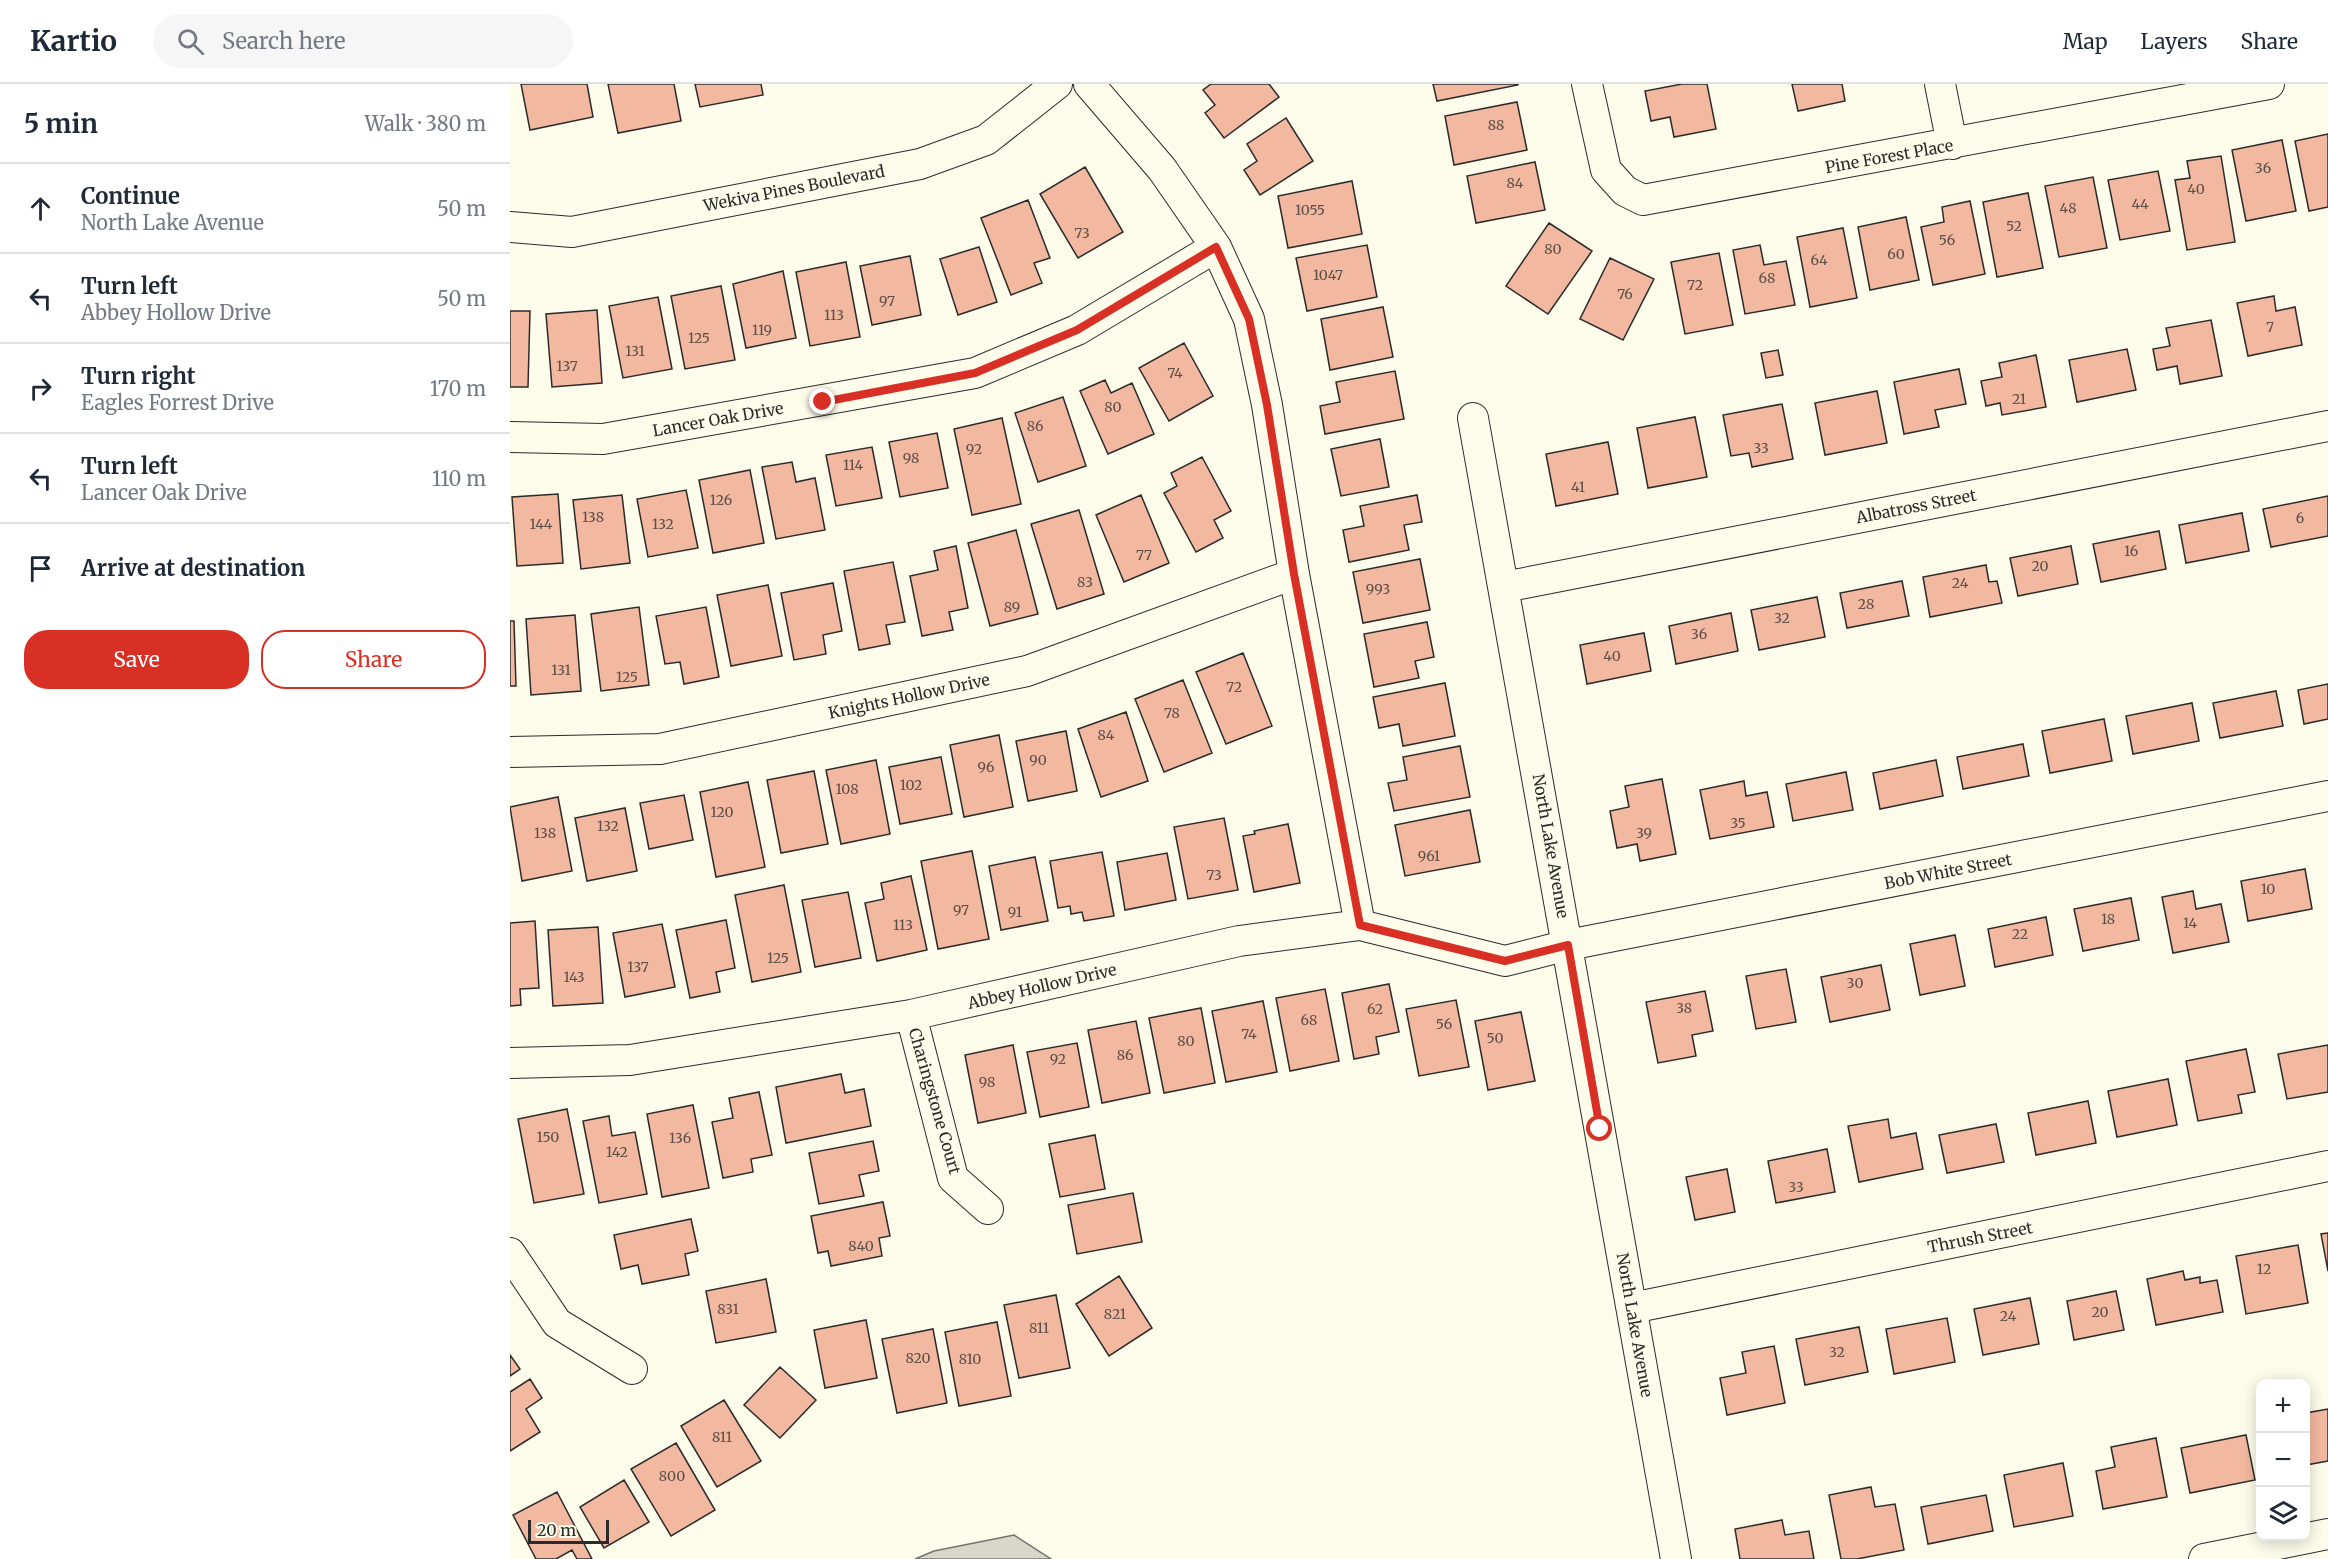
<!DOCTYPE html>
<html lang="en">
<head>
<meta charset="utf-8">
<style>
	:root { --surface:#fff; --page:#f6f6f7; --text:#1f2937; --muted:#747a83; --line:#e0e1e3; --accent:#d93025 }
	body { margin:0; font-family:Merriweather,serif; background:var(--page); color:var(--text) }
	.controls { position:absolute; right:18px; bottom:18px; display:grid; overflow:hidden; border-radius:12px; box-shadow:0 3px 15px #0003 }
	.controls button { width:54px; height:54px; display:grid; place-items:center; padding:0; border:0; border-bottom:2px solid var(--line); background:var(--surface); color:var(--text); font:30px sans-serif }
	.scale { position:absolute; left:18px; bottom:15px; width:81px; box-sizing:border-box; padding-left:6px; border:3px solid #2b2b2b; border-top:0; font-size:16px; line-height:21px; white-space:nowrap; color:#2b2b2b; -webkit-text-stroke:4px #fdfbea; paint-order:stroke }
	.stop { position:absolute; width:18px; height:18px; margin:-14px; border:4px solid #d93025; border-radius:50%; background:#fff }
	.stop.end { background:#d93025; border-color:#fff; box-shadow:0 2px 6px #0008 }
	.list { margin:0; padding:0; list-style:none }
	h2 { display:flex; justify-content:space-between; align-items:center; height:78px; margin:0; padding:0 24px; font-size:26px }
	h2 small { font-size:20px; font-weight:400; color:var(--muted) }
	.list li { display:grid; grid-template-columns:39px 1fr auto; gap:18px; align-items:center; box-sizing:border-box; height:90px; padding:0 24px; border-top:2px solid var(--line) }
	.list b { display:block; font-size:22px; white-space:nowrap }
	.list p { margin:0; font-size:20px; white-space:nowrap; color:var(--muted) }
	.list em { font-size:20px; font-style:normal; color:var(--muted) }
	.actions { display:flex; gap:12px; padding:18px 24px }
	.actions a { flex:1; padding:14px 0; border:2px solid var(--accent); border-radius:24px; text-align:center; font-size:21px; color:var(--accent) }
	.actions .main { background:var(--accent); color:#fff }
	.icon { flex:none; width:33px; height:33px; fill:none; stroke:currentColor; stroke-width:2; stroke-linecap:round; stroke-linejoin:round }
	.map { position:relative; flex:none; width:1818px; height:1475px; overflow:hidden }
	header { display:flex; align-items:center; gap:36px; box-sizing:border-box; height:84px; padding:0 30px; background:var(--surface); border-bottom:2px solid var(--line) }
	header strong { font-size:28px }
	nav { display:flex; gap:33px; margin-inline-start:auto; font-size:21px }
	.search { width:420px; height:54px; background:var(--page); display:flex; align-items:center; gap:15px; box-sizing:border-box; padding:0 21px; border-radius:33px; color:var(--muted); font-size:22px }
	main { display:flex }
	aside { flex:1; background:var(--surface) }
	.map>svg:first-child { display:block }
	.water { fill:#d8d7c9; stroke:#74746e; stroke-width:1.5 }
	.building { fill:#f2b8a0; stroke:#2b2b2b; stroke-width:1.5 }
	.lines { fill:none; stroke-linecap:round; stroke-linejoin:round }
	.minor-casing { stroke:#2b2b2b; stroke-width:32 }
	.minor { stroke:#fdfbea; stroke-width:30 }
	.route { stroke:#d93025; stroke-width:8 }
	.labels { text-anchor:middle; dominant-baseline:central; stroke-width:4.5; stroke-linejoin:round; paint-order:stroke }
	.number-label { font-size:14px; fill:#5d4e48 }
	.street-label { font-size:16px; fill:#2b2b2b; stroke:#fdfbea }
</style>
</head>
<body>
<header>
<strong>Kartio</strong>
<div class="search"><svg class="icon" aria-label="search" viewBox="0 0 24 24"><circle cx="10" cy="10" r="6"/><path d="M15 15l6 6"/></svg>Search here</div>
<nav><a>Map</a><a>Layers</a><a>Share</a></nav>
</header>
<main>
<aside>
<h2>5 min<small>Walk · 380 m</small></h2>
<ul class="list">
<li><svg class="icon" aria-label="ahead" viewBox="0 0 24 24"><path d="M12 20V5M6 11l6-6 6 6"/></svg><div><b>Continue</b><p>North Lake Avenue</p></div><em>50 m</em></li>
<li><svg class="icon" aria-label="left" viewBox="0 0 24 24"><path d="M17 20v-9H6M10 6l-5 5 5 5"/></svg><div><b>Turn left</b><p>Abbey Hollow Drive</p></div><em>50 m</em></li>
<li><svg class="icon" aria-label="right" viewBox="0 0 24 24"><path d="M7 20v-9h11M14 6l5 5-5 5"/></svg><div><b>Turn right</b><p>Eagles Forrest Drive</p></div><em>170 m</em></li>
<li><svg class="icon" aria-label="left" viewBox="0 0 24 24"><path d="M17 20v-9H6M10 6l-5 5 5 5"/></svg><div><b>Turn left</b><p>Lancer Oak Drive</p></div><em>110 m</em></li>
<li><svg class="icon" aria-label="arrive" viewBox="0 0 24 24"><path d="M6 21V4h12l-3 4 3 4H6"/></svg><div><b>Arrive at destination</b></div></li>
</ul>
<div class="actions"><a class="main">Save</a><a>Share</a></div>
</aside>
<div class="map">
<svg width="1818" height="1475" viewBox="0 0 1818 1475">
	<rect width="100%" height="100%" fill="#fdfbea"/>
	<path class="water" d="M504,1451l37,24h-136l19,-8z"/>
	<path class="building" d="M11,0h66l6,33 -63,13z
		M98,0h66l7,37 -63,12z
		M185,0h66l2,11 -63,12z
		M701,0h58l10,13 -55,41 -19,-25 10,-8 -12,-15z
		M923,0h85v1l-81,16z
		M1172,0h25l9,45 -42,8 -4,-20 -19,4 -6,-30z
		M1282,0h50l3,17 -47,10z
		M1007,18l10,48 -73,15 -9,-49z
		M776,34l27,43 -53,34 -16,-25 13,-9 -10,-17z
		M1818,50v73l-19,4 -14,-70z
		M1772,56l14,71 -50,10 -14,-71z
		M1711,72l14,86 -48,8 -12,-70 15,-2 -3,-17z
		M1025,78l10,48 -69,13 -9,-47z
		M575,83l38,65 -45,26 -38,-64z
		M1648,87l12,60 -50,9 -12,-60z
		M1583,93l14,71 -48,9 -14,-71z
		M842,97l10,53 -74,14 -10,-52z
		M1518,109l15,75 -46,9 -14,-75z
		M518,116l22,58 -16,5 8,20 -31,12 -30,-77z
		M1460,117l15,73 -52,11 -12,-58 23,-5 -2,-15z
		M1396,133l13,63 -49,10 -12,-63z
		M1039,139l43,28 -44,63 -42,-28z
		M1333,144l14,70 -47,9 -13,-70z
		M857,161l10,52 -70,14 -11,-53z
		M1250,161l4,20 22,-4 9,44 -50,9 -12,-64z
		M469,163l18,55 -39,13 -18,-56z
		M1209,169l14,72 -48,9 -14,-72z
		M400,172l11,59 -49,10 -12,-59z
		M1100,174l44,21 -31,61 -43,-21z
		M336,178l14,75 -50,9 -14,-74z
		M273,187l13,67 -50,10 -13,-64z
		M211,202l14,74 -50,9 -14,-73z
		M1764,212l2,15 19,-4 7,38 -54,11 -11,-53z
		M148,213l14,72 -49,9 -14,-72z
		M873,223l10,50 -63,13 -9,-51z
		M87,226l5,73 -50,4 -6,-73z
		M0,227h20l-2,76h-18z
		M1701,236l11,56 -42,8 -3,-18 -20,4 -4,-21 17,-3 -4,-18z
		M674,259l29,53 -44,25 -30,-53z
		M1617,265l9,41 -59,12 -8,-42z
		M1268,266l5,25 -17,3 -5,-25z
		M1526,271l10,52 -44,8 -2,-12 -14,3 -5,-25 21,-4 -3,-14z
		M1449,285l7,35 -31,6 4,17 -35,7 -10,-52z
		M885,287l9,48 -79,15 -5,-28 20,-4 -4,-20z
		M595,296l6,13 21,-10 22,51 -46,20 -28,-63z
		M1367,307l10,52 -62,12 -10,-52z
		M553,313l23,69 -48,16 -23,-69z
		M1272,320l11,55 -41,8 -3,-14 -18,3 -8,-41z
		M1185,333l12,60 -59,11 -11,-60z
		M492,334l19,86 -49,11 -18,-86z
		M427,349l11,55 -48,9 -11,-55z
		M870,355l9,48 -48,9 -10,-47z
		M1098,358l10,52 -62,12 -10,-52z
		M362,363l10,51 -46,8 -10,-51z
		M692,373l29,54 -17,9 9,18 -27,14 -32,-59 13,-7 -6,-13z
		M282,378l4,20 19,-4 10,52 -49,9 -14,-72z
		M240,386l14,73 -51,10 -14,-73z
		M176,406l12,58 -50,9 -11,-58z
		M48,410l5,69 -46,3 -5,-69z
		M112,411l8,68 -49,6 -8,-69z
		M631,411l28,68 -45,19 -28,-67z
		M907,411l5,27 -18,3 5,25 -60,12 -6,-32 21,-4 -4,-20z
		M1818,412v40l-57,11 -8,-38z
		M569,426l25,84 -47,15 -26,-85z
		M1732,429l7,38 -63,12 -7,-38z
		M506,446l22,84 -48,12 -22,-83z
		M1649,447l7,38 -65,13 -8,-38z
		M446,462l12,62 -19,4 4,18 -31,6 -12,-60 28,-6 -4,-19z
		M1561,462l7,38 -60,12 -8,-38z
		M910,475l10,51 -67,13 -10,-51z
		M383,478l12,60 -19,3 4,19 -31,6 -15,-79z
		M1476,481l3,17 8,-1 5,22 -72,14 -7,-40z
		M1392,497l7,35 -62,12 -7,-35z
		M323,499l9,48 -19,4 3,19 -32,6 -13,-67z
		M258,501l14,71 -51,10 -14,-71z
		M1307,513l8,40 -66,13 -8,-40z
		M129,523l10,78 -48,6 -10,-77z
		M196,523l13,70 -35,7 -4,-22 -15,2 -9,-48z
		M1221,529l7,38 -62,13 -7,-38z
		M65,531l6,76 -50,4 -5,-76z
		M0,537h4l2,65h-6z
		M917,538l7,35 -19,4 4,17 -45,9 -10,-53z
		M1134,549l7,38 -64,13 -7,-39z
		M733,569l29,73 -46,18 -30,-72z
		M673,596l29,73 -48,19 -29,-73z
		M935,599l10,53 -52,10 -4,-22 -20,4 -6,-31z
		M1818,600v35l-24,5 -6,-34z
		M1766,607l7,35 -63,12 -7,-35z
		M1682,619l7,38 -66,13 -7,-38z
		M616,628l22,69 -47,16 -23,-68z
		M1594,635l8,42 -62,12 -8,-42z
		M556,647l11,60 -49,10 -12,-60z
		M489,651l14,72 -49,10 -14,-72z
		M1513,660l6,32 -66,13 -6,-32z
		M950,662l10,51 -76,14 -6,-28 19,-3 -4,-23z
		M431,673l11,57 -52,10 -11,-57z
		M366,676l14,74 -49,10 -15,-74z
		M1426,676l7,36 -63,13 -7,-36z
		M304,687l14,73 -47,9 -14,-73z
		M1336,688l7,38 -60,11 -7,-37z
		M1152,695l14,75 -36,7 -3,-17 -20,4 -7,-37 19,-4 -4,-21z
		M1234,697l2,15 21,-4 7,35 -64,12 -10,-49z
		M238,698l17,85 -49,10 -16,-85z
		M174,711l9,45 -44,9 -9,-46z
		M48,713l14,74 -50,10 -12,-74z
		M115,724l12,63 -50,10 -12,-63z
		M960,726l10,52 -75,14 -10,-51z
		M714,734l14,72 -50,9 -14,-72z
		M778,740l12,59 -46,9 -11,-56 12,-2 -1,-3z
		M462,767l17,88 -51,10 -17,-88z
		M592,768l12,64 -30,5 -2,-9 -11,2 -1,-8 -12,2 -8,-47z
		M657,769l9,47 -51,10 -8,-48z
		M525,773l13,64 -47,9 -12,-64z
		M1795,785l7,40 -64,12 -7,-40z
		M401,792l16,74 -50,11 -12,-58 19,-4 -3,-16z
		M274,801l17,87 -49,10 -17,-87z
		M1683,807l3,18 25,-5 8,38 -56,11 -11,-56z
		M338,808l13,66 -46,9 -13,-67z
		M1621,814l8,42 -56,11 -9,-42z
		M1536,833l7,38 -58,12 -7,-38z
		M216,836l9,48 -19,4 4,20 -30,6 -14,-68z
		M25,837l4,67 -19,1 1,16 -11,1v-83z
		M152,840l13,63 -50,10 -12,-64z
		M88,843l5,76 -50,3 -5,-76z
		M1445,851l10,51 -45,9 -10,-51z
		M1371,881l9,45 -60,12 -9,-45z
		M1276,885l10,53 -40,7 -10,-53z
		M879,900l10,48 -23,5 3,17 -25,5 -12,-66z
		M815,905l14,72 -49,10 -14,-73z
		M1195,907l8,40 -21,4 4,21 -38,7 -12,-61z
		M946,916l13,67 -50,9 -13,-67z
		M753,917l14,71 -51,10 -14,-71z
		M691,924l14,75 -51,10 -15,-75z
		M1011,928l14,69 -47,9 -13,-69z
		M626,937l14,72 -48,10 -14,-73z
		M567,959l12,64 -49,10 -13,-65z
		M503,961l13,68 -48,10 -13,-68z
		M1818,961v47l-41,7 -9,-45z
		M1736,965l9,43 -17,3 4,18 -44,8 -12,-60z
		M331,990l4,19 19,-4 7,37 -85,17 -10,-56z
		M1658,995l9,46 -60,12 -9,-46z
		M249,1008l13,63 -21,4 2,13 -30,6 -11,-56 21,-4 -4,-20z
		M1578,1017l8,42 -60,12 -8,-42z
		M183,1021l16,83 -47,9 -15,-83z
		M57,1025l17,85 -50,9 -16,-84z
		M99,1032l3,20 23,-4 12,62 -48,9 -16,-82z
		M1378,1035l3,19 25,-5 7,36 -64,13 -11,-56z
		M1486,1040l8,38 -57,11 -8,-38z
		M585,1051l10,54 -45,8 -11,-53z
		M363,1057l6,30 -20,4 5,21 -45,8 -10,-51z
		M1317,1065l8,43 -59,11 -8,-42z
		M1217,1085l8,43 -40,8 -9,-43z
		M623,1109l9,49 -65,12 -9,-49z
		M373,1118l7,34 -11,2 3,18 -51,10 -3,-15 -10,2 -7,-37z
		M181,1135l7,32 -13,3 4,21 -47,9 -4,-19 -17,4 -7,-34z
		M1818,1149v38l-7,-37z
		M1788,1161l10,58 -62,11 -10,-58z
		M1673,1187l2,9 15,-3v6l17,-3 6,32 -67,13 -9,-46z
		M609,1192l33,52 -43,28 -33,-52z
		M256,1195l10,53 -60,11 -10,-52z
		M1606,1207l8,39 -50,10 -7,-39z
		M546,1211l14,73 -51,10 -15,-73z
		M1520,1214l9,46 -56,11 -9,-46z
		M1437,1234l8,44 -61,12 -8,-45z
		M356,1236l11,58 -52,10 -11,-58z
		M487,1238l14,74 -52,10 -14,-74z
		M1349,1243l9,45 -63,13 -9,-46z
		M423,1245l14,74 -50,10 -15,-74z
		M1264,1262l11,57 -58,12 -7,-37 26,-5 -4,-21z
		M0,1271l10,14 -10,7z
		M270,1283l36,33 -36,38 -36,-33z
		M20,1295l12,19 -16,11 14,23 -30,19v-59z
		M214,1316l37,61 -44,26 -36,-61z
		M1818,1325v52l-22,4v-52z
		M1736,1351l9,45 -65,13 -9,-45z
		M1646,1354l11,59 -64,12 -7,-38 19,-4 -4,-20z
		M166,1359l39,67 -44,26 -40,-67z
		M1553,1379l10,53 -59,11 -10,-52z
		M114,1396l25,42 -45,26 -24,-41z
		M1361,1403l4,20 20,-3 9,46 -47,9h-16l-12,-64z
		M47,1408l35,67h-15l-5,-9 -16,9h-20l-23,-44z
		M1476,1411l7,36 -65,13 -7,-37z
		M1272,1436l3,15 24,-4 5,28h-74l-5,-30z"/>
	<g class="lines">
		<defs>
			<path id="minor" d="M579,0l73,85 54,78 33,72 18,86 27,169 66,351
				M1077,0l19,86 19,21 18,9 626,-116
				M1430,0l12,60
				M0,143l62,5 348,-68 66,-24 71,-56
				M963,334l203,1141
				M0,353l93,2 372,-66 102,-43 139,-83
				M994,503l824,-161
				M0,668l150,-3 367,-78 267,-97
				M401,931l42,163 35,31
				M0,979l120,-3 281,-45 328,-74 121,-16 145,36 63,-16 760,-149
				M0,1169l47,70 75,46
				M1122,1224l696,-142
				M1694,1475l124,-25"/>
		</defs>
		<use href="#minor" class="minor-casing"/>
		<use href="#minor" class="minor"/>
	</g>
	<g class="lines">
		<path class="route" d="M313,318l152,-29 102,-43 139,-83 33,72 18,86 27,169 66,351 145,36 63,-16 32,184"/>
	</g>
	<g class="labels">
		<g class="number-label">
			<text x="986" y="41">88</text>
			<text x="1753" y="84">36</text>
			<text x="1005" y="99">84</text>
			<text x="1686" y="105">40</text>
			<text x="1630" y="120">44</text>
			<text x="1558" y="124">48</text>
			<text x="800" y="126">1055</text>
			<text x="1504" y="142">52</text>
			<text x="572" y="149">73</text>
			<text x="1437" y="156">56</text>
			<text x="1043" y="165">80</text>
			<text x="1386" y="170">60</text>
			<text x="1309" y="176">64</text>
			<text x="818" y="191">1047</text>
			<text x="1257" y="194">68</text>
			<text x="1185" y="201">72</text>
			<text x="1115" y="210">76</text>
			<text x="377" y="217">97</text>
			<text x="324" y="231">113</text>
			<text x="1760" y="243">7</text>
			<text x="252" y="246">119</text>
			<text x="189" y="254">125</text>
			<text x="125" y="267">131</text>
			<text x="57" y="282">137</text>
			<text x="665" y="289">74</text>
			<text x="1509" y="315">21</text>
			<text x="603" y="323">80</text>
			<text x="525" y="342">86</text>
			<text x="1251" y="364">33</text>
			<text x="464" y="365">92</text>
			<text x="401" y="374">98</text>
			<text x="343" y="381">114</text>
			<text x="1068" y="403">41</text>
			<text x="211" y="416">126</text>
			<text x="83" y="433">138</text>
			<text x="1790" y="434">6</text>
			<text x="31" y="440">144</text>
			<text x="153" y="440">132</text>
			<text x="1621" y="467">16</text>
			<text x="634" y="471">77</text>
			<text x="1530" y="482">20</text>
			<text x="575" y="498">83</text>
			<text x="1450" y="499">24</text>
			<text x="868" y="505">993</text>
			<text x="1356" y="520">28</text>
			<text x="502" y="523">89</text>
			<text x="1272" y="534">32</text>
			<text x="1189" y="550">36</text>
			<text x="1102" y="572">40</text>
			<text x="51" y="586">131</text>
			<text x="117" y="593">125</text>
			<text x="724" y="603">72</text>
			<text x="662" y="629">78</text>
			<text x="596" y="651">84</text>
			<text x="528" y="676">90</text>
			<text x="476" y="683">96</text>
			<text x="401" y="701">102</text>
			<text x="337" y="705">108</text>
			<text x="212" y="728">120</text>
			<text x="1228" y="739">35</text>
			<text x="98" y="742">132</text>
			<text x="35" y="749">138</text>
			<text x="1134" y="749">39</text>
			<text x="919" y="772">961</text>
			<text x="704" y="791">73</text>
			<text x="1758" y="805">10</text>
			<text x="451" y="826">97</text>
			<text x="505" y="828">91</text>
			<text x="1598" y="835">18</text>
			<text x="1680" y="839">14</text>
			<text x="393" y="841">113</text>
			<text x="1510" y="850">22</text>
			<text x="268" y="874">125</text>
			<text x="128" y="883">137</text>
			<text x="64" y="893">143</text>
			<text x="1345" y="899">30</text>
			<text x="1174" y="924">38</text>
			<text x="865" y="925">62</text>
			<text x="799" y="936">68</text>
			<text x="934" y="940">56</text>
			<text x="739" y="950">74</text>
			<text x="985" y="954">50</text>
			<text x="676" y="957">80</text>
			<text x="615" y="971">86</text>
			<text x="548" y="975">92</text>
			<text x="477" y="998">98</text>
			<text x="38" y="1053">150</text>
			<text x="170" y="1054">136</text>
			<text x="107" y="1068">142</text>
			<text x="1286" y="1103">33</text>
			<text x="351" y="1162">840</text>
			<text x="1754" y="1185">12</text>
			<text x="218" y="1225">831</text>
			<text x="1590" y="1228">20</text>
			<text x="605" y="1230">821</text>
			<text x="1498" y="1232">24</text>
			<text x="529" y="1244">811</text>
			<text x="1327" y="1268">32</text>
			<text x="408" y="1274">820</text>
			<text x="460" y="1275">810</text>
			<text x="212" y="1353">811</text>
			<text x="162" y="1392">800</text>
		</g>
		<g class="street-label">
			<text transform="translate(1379 72) rotate(-10)">Pine Forest Place</text>
			<text transform="translate(284 104) rotate(-11)">Wekiva Pines Boulevard</text>
			<text transform="translate(208 335) rotate(-10)">Lancer Oak Drive</text>
			<text transform="translate(1406 422) rotate(-11)">Albatross Street</text>
			<text transform="translate(399 612) rotate(-12)">Knights Hollow Drive</text>
			<text transform="translate(1041 762) rotate(80)">North Lake Avenue</text>
			<text transform="translate(1438 787) rotate(-11)">Bob White Street</text>
			<text transform="translate(532 902) rotate(-13)">Abbey Hollow Drive</text>
			<text transform="translate(425 1017) rotate(74)">Charingstone Court</text>
			<text transform="translate(1470 1153) rotate(-11)">Thrush Street</text>
			<text transform="translate(1125 1241) rotate(80)">North Lake Avenue</text>
		</g>
	</g>
</svg>
<div class="controls">
<button>+</button>
<button>−</button>
<button><svg class="icon" aria-label="layers" viewBox="0 0 24 24"><path d="M12 4l9 5-9 5-9-5zM3 14l9 5 9-5"/></svg></button>
</div>
<div class="scale">20 m</div>
<div class="stop" style="left:1090px;top:1045px"></div>
<div class="stop end" style="left:313px;top:318px"></div>
</div>
</main>
</body>
</html>
